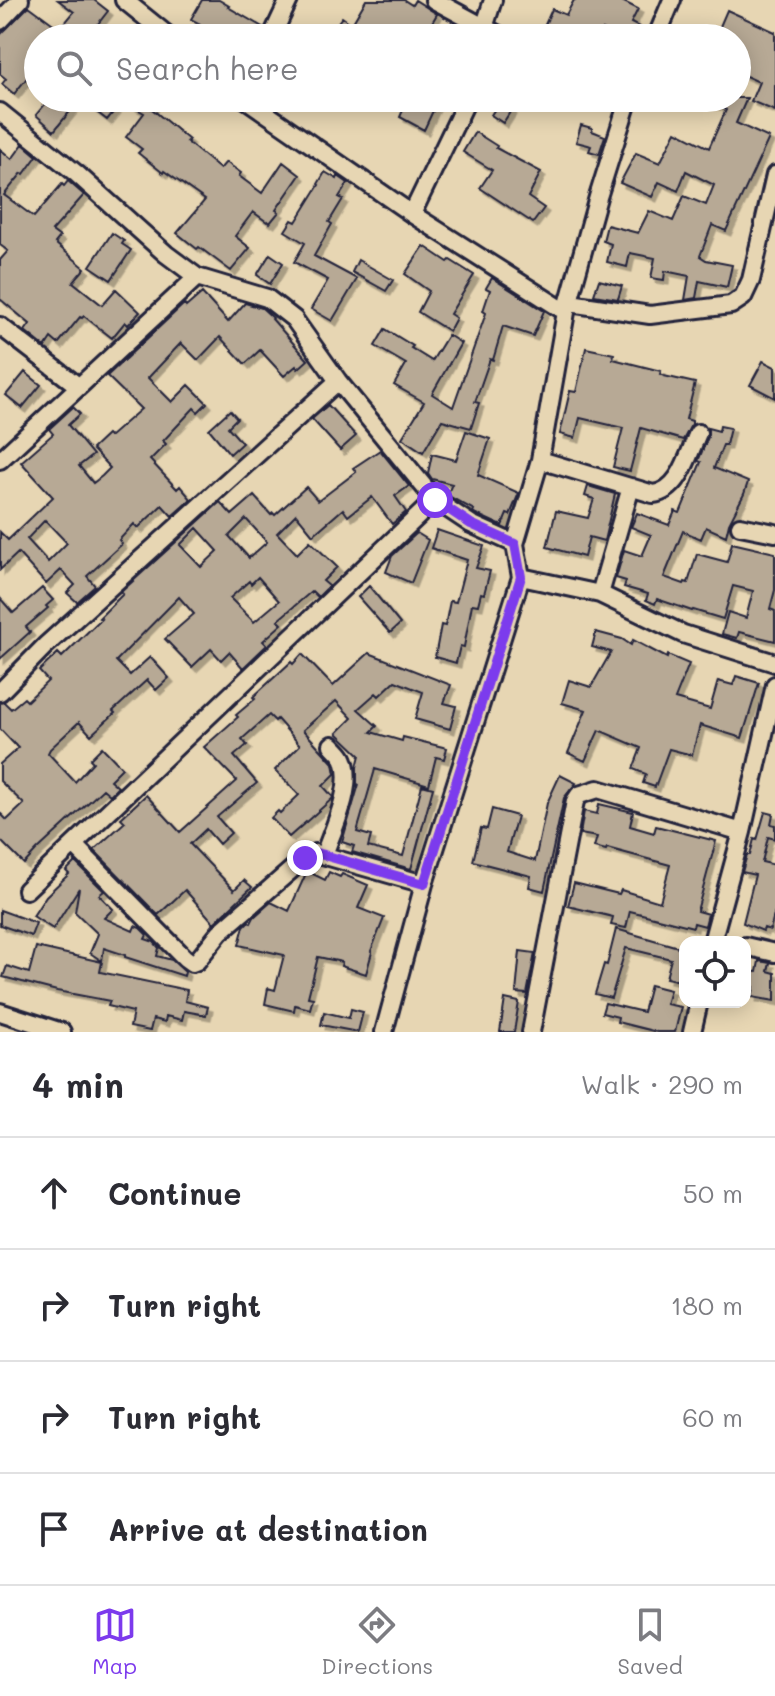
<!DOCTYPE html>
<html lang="en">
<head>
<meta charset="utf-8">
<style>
	:root { --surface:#fff; --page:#f7f7f7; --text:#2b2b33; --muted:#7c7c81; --line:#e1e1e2; --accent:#7c3aed }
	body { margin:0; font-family:Mali,sans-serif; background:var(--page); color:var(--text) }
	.controls { position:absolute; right:24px; bottom:24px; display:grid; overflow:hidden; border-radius:16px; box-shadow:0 4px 20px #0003 }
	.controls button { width:72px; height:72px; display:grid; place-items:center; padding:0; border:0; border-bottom:2px solid var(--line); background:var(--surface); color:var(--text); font:40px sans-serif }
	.stop { position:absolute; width:24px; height:24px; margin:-18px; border:6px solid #7c3aed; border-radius:50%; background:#fff }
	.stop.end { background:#7c3aed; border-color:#fff; box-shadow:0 2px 8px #0008 }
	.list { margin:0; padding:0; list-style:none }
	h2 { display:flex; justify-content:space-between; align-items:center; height:104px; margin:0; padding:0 32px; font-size:34px }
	h2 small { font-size:26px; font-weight:400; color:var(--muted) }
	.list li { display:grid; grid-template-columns:52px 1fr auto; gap:24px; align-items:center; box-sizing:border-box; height:112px; padding:0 32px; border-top:2px solid var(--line) }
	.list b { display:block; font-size:30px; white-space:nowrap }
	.list em { font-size:26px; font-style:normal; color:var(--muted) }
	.icon { flex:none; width:44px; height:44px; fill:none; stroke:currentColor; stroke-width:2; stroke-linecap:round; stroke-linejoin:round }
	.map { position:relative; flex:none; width:775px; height:1032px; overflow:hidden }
	.search { position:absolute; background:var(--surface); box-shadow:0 4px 20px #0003; left:24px; right:24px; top:24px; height:88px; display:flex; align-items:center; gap:20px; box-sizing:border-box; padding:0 28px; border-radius:44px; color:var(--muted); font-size:30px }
	.sheet { height:552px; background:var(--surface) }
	nav { display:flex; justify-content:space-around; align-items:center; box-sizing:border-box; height:112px; border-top:2px solid var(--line); background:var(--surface); font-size:22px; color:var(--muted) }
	nav a { display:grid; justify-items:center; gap:4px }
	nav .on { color:var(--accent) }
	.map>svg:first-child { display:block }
	.building { fill:#b7a995; stroke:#22223b; stroke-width:2; fill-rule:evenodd; filter:url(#shadow) }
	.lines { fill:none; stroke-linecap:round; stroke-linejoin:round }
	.minor-casing { stroke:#22223b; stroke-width:22 }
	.minor { stroke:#e7d6b3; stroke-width:16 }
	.route { stroke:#7c3aed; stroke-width:10 }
</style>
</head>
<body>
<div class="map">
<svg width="775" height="1032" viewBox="0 0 775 1032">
	<defs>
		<filter id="shadow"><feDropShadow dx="4.5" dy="4.5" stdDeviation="0" flood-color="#0004"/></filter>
	</defs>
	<rect width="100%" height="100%" fill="#e7d6b3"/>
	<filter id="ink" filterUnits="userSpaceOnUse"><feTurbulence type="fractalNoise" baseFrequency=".0125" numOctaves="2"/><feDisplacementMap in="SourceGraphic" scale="16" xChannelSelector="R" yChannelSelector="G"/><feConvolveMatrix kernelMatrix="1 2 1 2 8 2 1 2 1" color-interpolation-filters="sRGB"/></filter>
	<g filter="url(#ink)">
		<path class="building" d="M58,0h36l14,11 -21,27h-49v26l-24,30 -12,-10 4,-5 -6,-5v-39l29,-29 31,23 14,-17z
			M202,0h17l10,6 -1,1 36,21 -4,10h-62l3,-5 -5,-2 4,-7 -9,-5z
			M366,0h38l8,5 3,-5 22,14 -14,24h-25l-10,-6 -3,6h-3l-14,-8 -6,8h-36l16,-21 10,7z
			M574,0h46l18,9 -7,14 14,7 -4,8h-22l-16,-8 -3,8h-61l13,-29 14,6z
			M727,10l48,22v79l-24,-10 8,-19 -22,-10v-34h-22z
			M50,98h52l14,11 -9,11 -27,-21 -26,32 -18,-16z
			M136,98h22l-6,11 37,31 -2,2 33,27 6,-7 15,11 -2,3 23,17 21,-31 17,13 -24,35 3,2 -9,11 -2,-2 -1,1 -14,-10 -18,24 15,12 -19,23 -32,-24 -2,2 -20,-16 28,-33 -41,-29 -1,2 -25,-20 4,-4 -16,-12 18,-24 -12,-7z
			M408,98h31l-15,32 -24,-13z
			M502,98h17l-16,25 -12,-8z
			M701,98h46l-11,25 33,15 -43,93 -14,-6 -12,31 6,4 26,5 -5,22 -28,-6 -3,17 -11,2 4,-24 -24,-5 -1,9 -13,-2 4,-20 -25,-5 -3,14 -20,-5 4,-18 -8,-3 4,-16 31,8 11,-22 24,10 11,-25 22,9 8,-20 -28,-14 -8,20 -19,-9 -7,15 -32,-14 16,-30 24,10 16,-32 33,17 17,-38z
			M581,125l11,3v3l13,5 -6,18 -10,-3 2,-5 -3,-1 -12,-3z
			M475,132l22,14 -1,2 45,24 -13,25 16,11 -11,15 -53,-35 12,-18 -29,-18z
			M23,144l14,12 -13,18 -2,-1 -18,22 30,22 28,-33 2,2 4,-5 16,14 -32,36 8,6 -5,6 30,25 -12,14 29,23 14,-16 24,23 -12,13 -3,-3 -13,16 -28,-22 -2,2 -2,-1 -22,27 -7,-6 -6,9 -20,-16 5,-7 -30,-25v-39l8,-9 -8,-6v-96l12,10z
			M325,172l12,7 1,-3 10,7 -9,14 4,2 -14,23 3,2 -18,32 43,23 -25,42 -21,-12 17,-29 -34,-18 11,-19 -20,-12 7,-11 4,2 23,-37 -1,-1z
			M112,233l12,8 -2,3 9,6 -20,30 -21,-14z
			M424,246l24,16 2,-2 24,15 -24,39 6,4 -7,13 -31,-19 11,-21 -24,-17z
			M270,254l13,9 -13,21 -13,-9z
			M358,260l35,20 -7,11 -34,-19z
			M492,278l52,33 -11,25 -30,-10 -10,34 -3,-1 -15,43 4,1 -8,25 -29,-8 -19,32 -21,-14 22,-36 -30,-17 12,-21 -31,-18 10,-17 28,17 -2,2 21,13 16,-26 13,8 -29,51 21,13 33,-94 -3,-2 7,-21 -4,-2z
			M599,280l23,6 -4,13 -24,-4z
			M202,293l26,29 17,-19 17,5 11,10 -1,1 36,41 -10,9 -2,-3 -12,10 -24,-26 -15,14 -25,-27 -22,23 -17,-17 -33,35 24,24 17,-17 18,18 -9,9 -4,-4 -31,33 3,3 -16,16 27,29 3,-3 11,13 -19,17 -10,-11 -24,23 -4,-4 -15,16 3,4 -35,32 8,10 -18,16 -10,-9 8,-8 -14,-15 -15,14 -28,-31 -18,17v-38l8,8 45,-43 -32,-35 32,-28 -4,-5 24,-22 7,7 -12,11 25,30 -14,11 14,17 9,-7 8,-8 -18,-19 15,-14 2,2 32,-28 -34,-33 77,-72 2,3zM45,520l22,23 -19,19 -21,-23z
			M586,348l28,6 -1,5 48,12 -1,3 4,2 31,7 -9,36 6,2v3l-9,16 -42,-12 -11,43 -17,-4 10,-39 -43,-10 -5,20 -15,-4 10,-43 6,1z
			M763,361l12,6v31l-25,-13z
			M25,372l16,13 -19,23 -16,-13z
			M328,405l28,31 -16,14 -28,-31z
			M230,410l7,8 -9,9 14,16 -12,11 -21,-25z
			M720,426l10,2 -4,17h-3l-9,23 34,14 -4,12 -15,29 -3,13 -20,-9 -5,12 -18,-8 -19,46 20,7 1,-2 3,1 9,-29 30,8 5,-19 43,10v37l-5,19 5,2v30l-36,-9 -2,6 -15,-4 6,-22 18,6 7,-27 -20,-5 -10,33 -30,-9 -1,1 -35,-12 -2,5 -9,-4 2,-6 -24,-7 2,-6 -10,-3 8,-28 18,6 9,-21 -20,-8 6,-14 32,12 6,-14 5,2 21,-51 -3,-1 10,-24v-9l11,3z
			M466,431l24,8 -12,36 41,18 -9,22 -3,-1 -5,12 -26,-12 -3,-2 1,-2 -27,-15 5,-11 -20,-5 -4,-6 4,-19 24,6z
			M380,450l29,36 -14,10 11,16 -14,12 -20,-27 -24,19 -5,-7 -30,26 -17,-21 -19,19 20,21 13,-13 27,26 -14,14 6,5 -11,11 -6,-6 -34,29 4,4 -19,17 4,4 -24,23 -14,-16 -8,8 -10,-11 -19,18 -27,-28 29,-25 -15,-17 -63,64 14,14 20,-18 19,21 -13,12 -9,-10 -34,31 2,2 -24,22 -12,-13 -29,27 -2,4 27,29 18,-20 -3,-3 12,-12 20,21 -12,12 8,7 -8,8 -7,-6 -66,61 -13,14 -24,-24v-27l7,7 17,-16 -24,-23v-17l18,-16 -18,-19v-26l4,-1 7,7 13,-11 3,3 21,-20 -9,-10 19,-18 4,4 39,-38 -2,-1 24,-24 -2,-2 99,-90 12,13 22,-19 17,19 2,-2 2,2 31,-28 12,14 38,-29 -3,-4zM246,519l21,23 -18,16 -20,-22zM197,528l21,23 -17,16 -21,-22zM258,577l21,24 -25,21 -24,-24 19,-17 2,3z
			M588,486l27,8 -11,47 -15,-4 -5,20 -37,-10 9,-36 32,7 6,-19 -9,-3z
			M437,530l47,16 -8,22 14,3 -6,23 -3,-1 -3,12 -6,-1 -8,43 -4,-1 -4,17 -21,-6 6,-32 4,1 5,-25 6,1 11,-42 -36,-12z
			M417,533l11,7 -17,43 -25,-11 6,-16z
			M369,586l31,38 -10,9 -32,-36z
			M42,588l11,12 -7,6 2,2 -22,19 4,5 -30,27v-61l13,15z
			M596,632l26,7 9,6 2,-5 34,18 1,-3 21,9 -14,35 35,10 8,-28 15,4 3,-9 23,7 -17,55 -42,-13 -8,30 -23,-6 -14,38 -12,-4 3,-9 -13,-5 8,-21 -42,-18 -14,31 -17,-8 18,-43 -24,-7 7,-23 22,7 20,-35 -19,-5z
			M369,653l82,32 -7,18 12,3 -6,23 -35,-10 8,-27 -28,-11 -16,15 -3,-3 -18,16 19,17 -6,6 31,9 1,-4 44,11 -3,11 -8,-2 -7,28 -54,-16 -1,4 -17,59 14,4 -3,11 35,9 19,-71 11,3 -22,81 -59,-17 2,-6 -12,-4 17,-58 -2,2v-19l3,-12 -23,-22 15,-15 -16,-17 -33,29 30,33 2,11 -12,12 10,11 -1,2 -43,38 -18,-19 7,-7 2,2 19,-18 -24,-25 25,-25 -23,-26 -2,2 -6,-6 -27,24 5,6 -13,11 23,27 -40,34 14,16 -12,11 -13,-15 -16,15 44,46 10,-10 8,7 -38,36 -29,-33 -27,25 -64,-65 31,-28 -4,-4 25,-23 34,37 57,-51 -33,-34 34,-30 -2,-2 19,-16 -2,-2 38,-35 2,2 9,-10 31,32z
			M560,775l16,8 -12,15 -20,93 -15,-4 2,-11 -58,-15 8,-33 6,1 5,-20 25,7 -10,36 28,9 12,-58z
			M599,804l34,8 -3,14 24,7 2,-7 60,15 -19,70 11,3 -3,12 -11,-3 -1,4 -63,-16 -4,17 -15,-3 2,-8 -45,-11 6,-23 45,11 2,-4 39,12 10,-37 -63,-17 -1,2 -12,-3 3,-10 -17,-3 4,-23 13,3z
			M765,812l8,2 -2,10 4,1v14l-7,-2 -6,25 13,3v46l-5,19 -6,-2 -1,3 -20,-8 12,-48 -13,-3 5,-17h3l4,-16 3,1z
			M75,862l29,29 -5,4 14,14 -9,9 29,13 2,-5 5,2 7,7 -2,4 9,3 5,6 -2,8 15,4 13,12 -1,4 -59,-19v-2l-21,-7 -2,13 -12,-8 8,-19 -23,-22 4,-24 -26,41 -20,-13 13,-20 23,-22 -3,-3z
			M307,871l18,9 4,-8 11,5 2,-3 26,11 -10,23 26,10 -13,33 1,1 -6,22 -25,-8 1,-4 -24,-5 -10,40 5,1 -3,11 -15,-4 -1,6 -29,-7 3,-16 7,2 9,-35 -45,-10 5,-19 4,-4 3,1 3,-6 17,-15 18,9z
			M0,910l36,13 -5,13 -31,-11z
			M616,929l69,20 -4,15 4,2v16l-19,-4 5,-19 -45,-11 -15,50 -16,-4 9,-30 3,1z
			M36,947l66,15 -2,10 87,18 -2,11 23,6 -2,8 -22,-4 -2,9 -16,-4 -1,6 -12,-3 -3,12 -20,-4 3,-15 -25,-6 2,-5 -53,-10 -54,-14 4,-11 22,7z
			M520,951l15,2 -8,41 -11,-1z
			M759,961l11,2 -2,8 7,2v28l-23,-4 2,-10 -9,-1v-15l12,1z
			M650,985l20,5 -4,14 15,3 -6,25h-18l-40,-10 1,-5 -16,-4 3,-10 38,9z
			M505,999l14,3 -5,30h-14z
			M351,1009l12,3 -5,20 -37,-7 3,-13 25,6z"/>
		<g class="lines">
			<defs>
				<path id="minor" d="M124,0l47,38
					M434,0l70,38
					M0,21l20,-21
					M484,28l9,-28
					M271,38l18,-38
					M656,38l16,-38
					M244,98l168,116 154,98
					M0,112l77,62 89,80 31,23 70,21 27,21 44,62 97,119 36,24 44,20
					M412,214l56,-116
					M570,303l80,12 81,-10 12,-8 8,-17 24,-105
					M0,326l78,60
					M0,460l197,-183
					M540,460l113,34c27,-3 35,-39 45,-61
					M740,526l35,7
					M521,577l79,17 83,40 92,29
					M600,594l31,-107
					M0,692l45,-46 293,-265
					M74,845l111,113 7,5 5,-2 23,-29 85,-74 10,-5 109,31
					M324,855c9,-26 30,-68 20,-95 -2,-6 -8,-10 -12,-15
					M26,890l409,-390
					M712,942l30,-110 33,-147
					M745,946l30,7
					M0,1012l62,20
					M384,1032l40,-148 97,-307 -6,-33 25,-84 26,-148 32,-115 31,-99
					M531,1032l44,-231 4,-6 19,-6 144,43
					M692,1032l7,-30"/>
			</defs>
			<use href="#minor" class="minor-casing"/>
			<use href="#minor" class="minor"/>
		</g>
	</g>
	<g class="lines" filter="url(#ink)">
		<path class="route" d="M305,858l10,-5 9,2 100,29 97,-307 -6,-33 -44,-20 -36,-24"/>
	</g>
</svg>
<div class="controls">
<button><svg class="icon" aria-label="locate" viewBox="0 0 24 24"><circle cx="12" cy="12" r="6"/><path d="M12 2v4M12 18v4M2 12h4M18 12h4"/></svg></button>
</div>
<div class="stop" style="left:435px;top:500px"></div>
<div class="stop end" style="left:305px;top:858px"></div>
<div class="search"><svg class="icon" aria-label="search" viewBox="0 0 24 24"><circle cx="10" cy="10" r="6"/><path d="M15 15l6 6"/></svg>Search here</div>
</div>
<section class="sheet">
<h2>4 min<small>Walk · 290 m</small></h2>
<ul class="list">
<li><svg class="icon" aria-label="ahead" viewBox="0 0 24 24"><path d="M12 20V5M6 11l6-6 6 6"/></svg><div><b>Continue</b></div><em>50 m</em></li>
<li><svg class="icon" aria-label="right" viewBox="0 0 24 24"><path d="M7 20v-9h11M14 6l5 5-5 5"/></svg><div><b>Turn right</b></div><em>180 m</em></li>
<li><svg class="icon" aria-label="right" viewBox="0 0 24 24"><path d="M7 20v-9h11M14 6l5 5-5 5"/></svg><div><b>Turn right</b></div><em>60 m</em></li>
<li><svg class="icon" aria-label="arrive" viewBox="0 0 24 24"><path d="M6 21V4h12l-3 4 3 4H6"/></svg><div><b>Arrive at destination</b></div></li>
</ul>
</section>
<nav>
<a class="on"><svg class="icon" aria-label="map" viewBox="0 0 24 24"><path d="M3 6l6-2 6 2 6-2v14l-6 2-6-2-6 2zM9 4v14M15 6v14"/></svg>Map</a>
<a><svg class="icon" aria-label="directions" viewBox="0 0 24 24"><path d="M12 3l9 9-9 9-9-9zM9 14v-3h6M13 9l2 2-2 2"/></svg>Directions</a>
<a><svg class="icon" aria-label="saved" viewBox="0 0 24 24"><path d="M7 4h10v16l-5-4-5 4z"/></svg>Saved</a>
</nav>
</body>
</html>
